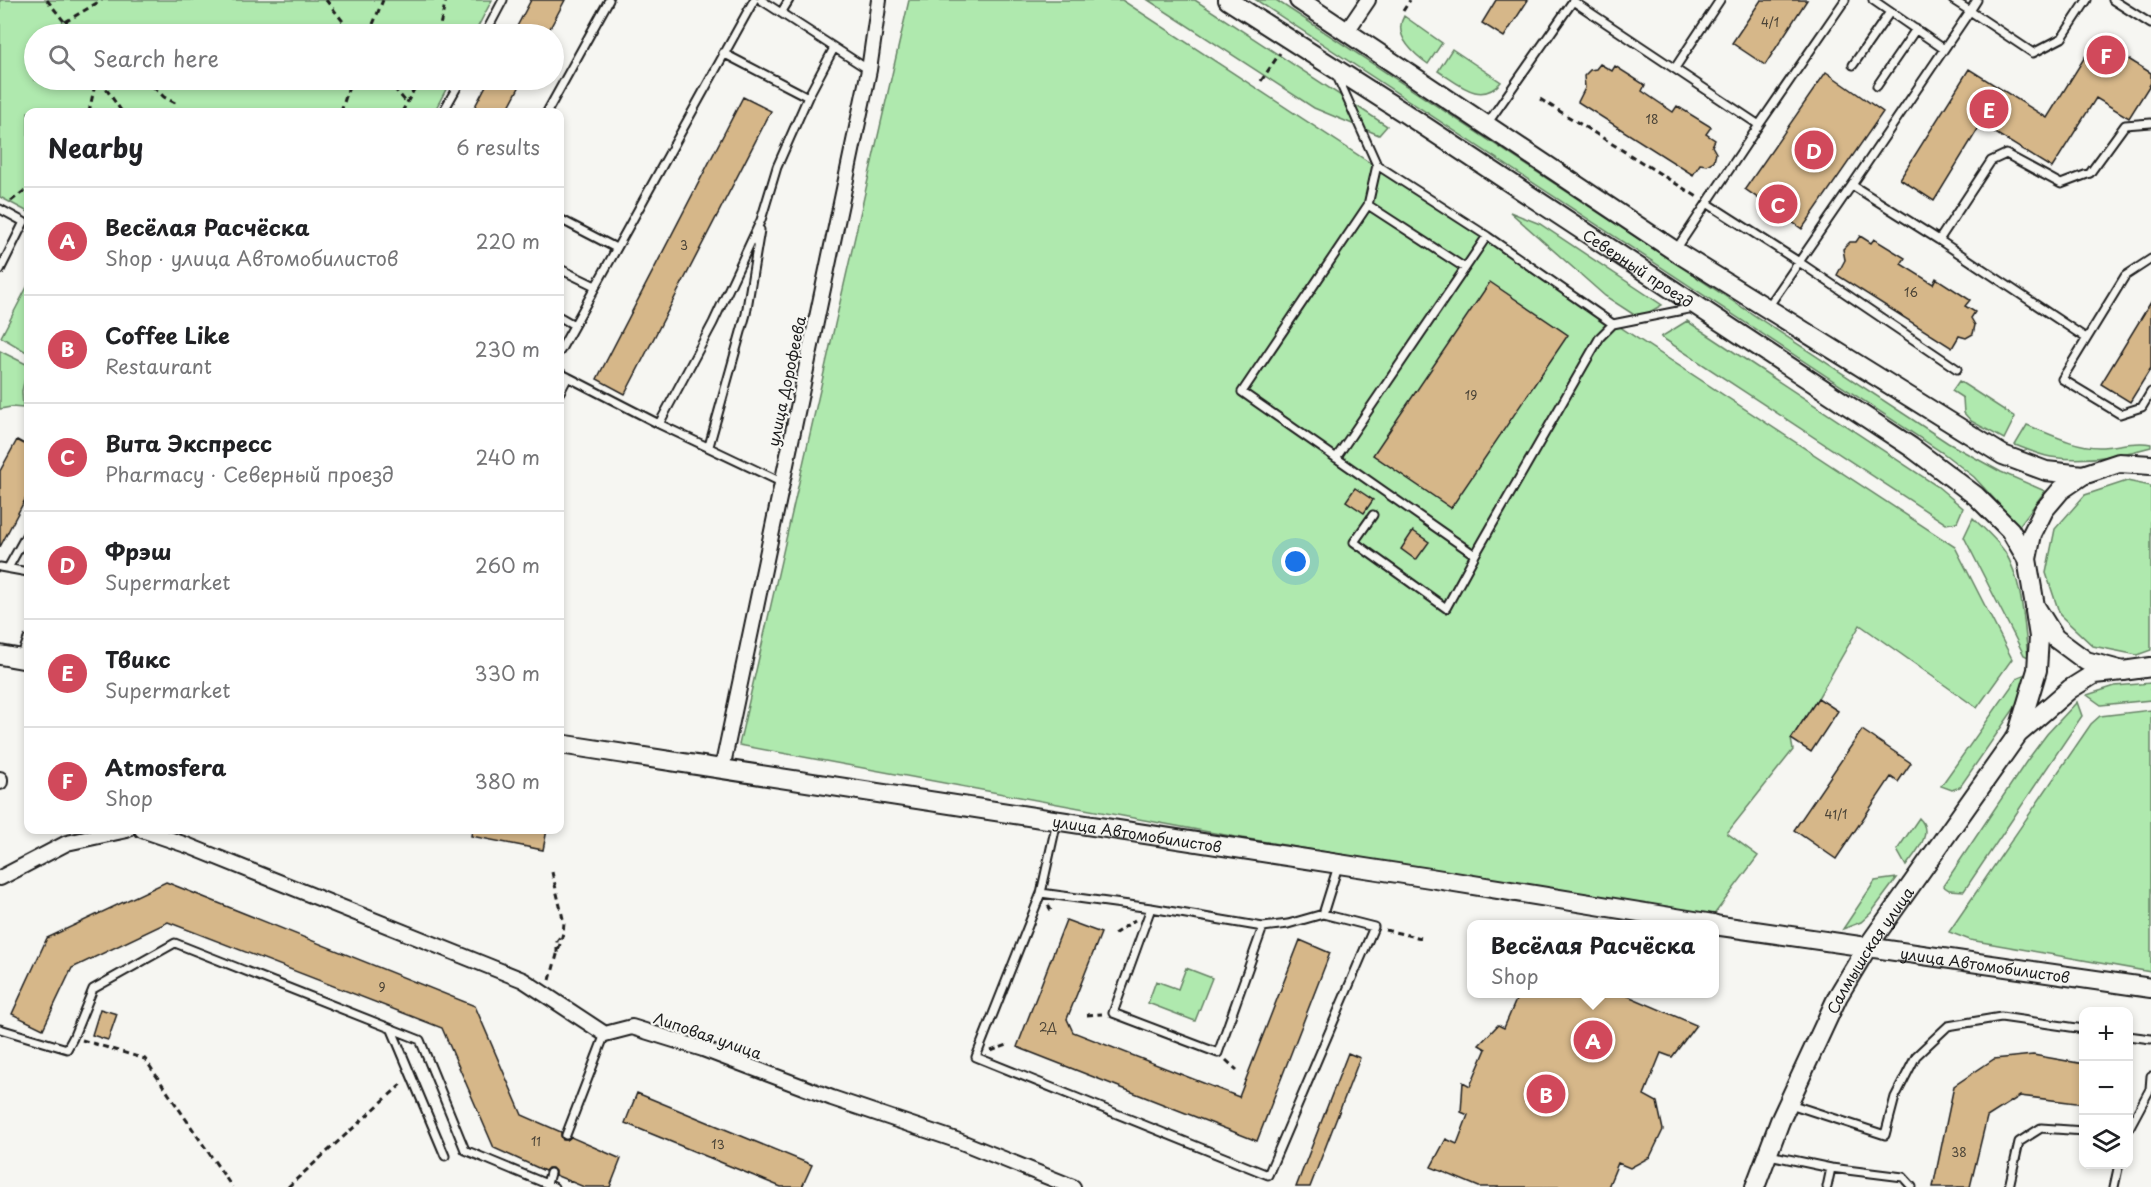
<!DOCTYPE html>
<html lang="en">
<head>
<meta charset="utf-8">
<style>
	:root { --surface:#fff; --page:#f6f6f6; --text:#202124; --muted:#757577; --line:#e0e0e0; --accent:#d1495b }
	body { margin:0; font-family:"Playpen Sans",sans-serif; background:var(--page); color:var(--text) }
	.controls { position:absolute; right:18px; bottom:18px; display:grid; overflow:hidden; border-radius:12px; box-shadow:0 3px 9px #0003 }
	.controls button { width:54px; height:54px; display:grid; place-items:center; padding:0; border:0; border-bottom:2px solid var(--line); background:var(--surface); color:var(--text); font:30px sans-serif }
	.you { position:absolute; left:1296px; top:562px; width:21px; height:21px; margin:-15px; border:4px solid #fff; border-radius:50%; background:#1a73e8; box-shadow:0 0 0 9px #1a73e833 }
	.badge { display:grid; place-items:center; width:39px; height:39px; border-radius:50%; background:var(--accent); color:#fff; font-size:20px; font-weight:700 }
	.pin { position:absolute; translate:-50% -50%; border:3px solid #fff; box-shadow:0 2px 6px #0006 }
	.popup { position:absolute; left:1467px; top:920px; width:252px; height:78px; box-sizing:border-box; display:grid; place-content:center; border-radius:12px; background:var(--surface); filter:drop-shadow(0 2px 4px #0005); font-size:20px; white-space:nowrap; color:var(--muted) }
	.popup b { font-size:22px; color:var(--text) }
	.popup::after { content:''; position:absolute; left:50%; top:100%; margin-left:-12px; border:12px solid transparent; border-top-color:var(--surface) }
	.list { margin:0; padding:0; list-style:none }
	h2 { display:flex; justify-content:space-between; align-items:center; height:78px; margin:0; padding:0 24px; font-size:26px }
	h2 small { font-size:20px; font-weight:400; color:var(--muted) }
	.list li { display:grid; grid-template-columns:39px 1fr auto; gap:18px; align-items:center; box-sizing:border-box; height:108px; padding:0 24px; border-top:2px solid var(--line) }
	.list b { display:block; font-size:22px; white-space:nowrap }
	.list p { margin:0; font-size:20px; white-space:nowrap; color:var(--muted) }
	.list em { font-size:20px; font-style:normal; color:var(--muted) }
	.icon { flex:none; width:33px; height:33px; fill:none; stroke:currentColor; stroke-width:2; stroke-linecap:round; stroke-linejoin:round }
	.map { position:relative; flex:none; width:2151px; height:1187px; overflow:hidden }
	.search { position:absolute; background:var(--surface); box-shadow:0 3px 9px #0003; left:24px; top:24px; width:540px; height:66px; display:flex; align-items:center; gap:15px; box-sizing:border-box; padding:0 21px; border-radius:33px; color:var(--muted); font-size:22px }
	.panel { position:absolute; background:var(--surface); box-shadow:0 3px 9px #0003; left:24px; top:108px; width:540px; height:726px; border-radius:12px }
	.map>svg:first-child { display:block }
	.green { fill:#afe9ae; stroke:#668265; stroke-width:1.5 }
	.building { fill:#d6b789; stroke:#1c1c1c; stroke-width:1.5 }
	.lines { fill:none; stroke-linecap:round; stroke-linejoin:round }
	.lane-casing { stroke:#1c1c1c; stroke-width:11 }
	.street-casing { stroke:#1c1c1c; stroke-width:18 }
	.secondary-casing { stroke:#1c1c1c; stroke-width:22 }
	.path { stroke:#1c1c1c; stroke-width:3; stroke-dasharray:6 4.5; stroke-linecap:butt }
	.lane { stroke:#f6f6f2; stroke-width:7 }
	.street { stroke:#f6f6f2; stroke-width:14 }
	.secondary { stroke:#f6f6f2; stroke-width:18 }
	.labels { text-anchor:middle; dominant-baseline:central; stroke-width:4.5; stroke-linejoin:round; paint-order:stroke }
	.number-label { font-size:12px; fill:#4a4337 }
	.street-label { font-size:15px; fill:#1c1c1c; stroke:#f6f6f2 }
</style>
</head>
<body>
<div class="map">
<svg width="2151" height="1187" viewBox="0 0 2151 1187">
	<rect width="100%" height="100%" fill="#f6f6f2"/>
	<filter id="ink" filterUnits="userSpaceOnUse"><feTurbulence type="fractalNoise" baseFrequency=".0167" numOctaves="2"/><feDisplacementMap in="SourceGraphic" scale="12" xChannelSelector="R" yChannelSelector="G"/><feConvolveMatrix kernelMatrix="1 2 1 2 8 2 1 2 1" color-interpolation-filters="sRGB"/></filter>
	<g filter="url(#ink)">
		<path class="green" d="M0,0h492l-18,34h-440v46h417l-17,32h-406v100l-28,-15z
			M909,0h213l833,547 57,112 -35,49 -117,-83 -42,73 -27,41 2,11 -66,83 31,23 -45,60 -477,-79 -497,-92z
			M1148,0h47l192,126 -8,9 -65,-27z
			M1256,0h20l672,443 53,29 44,19 -26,35 -45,-49 -31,-24z
			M1404,16l38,27 -14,21c-14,-10 -36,-28 -24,-48z
			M1452,49l49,33c-20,24 -42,2 -63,-11z
			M1510,212l30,12 122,81 -23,13 -34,-22z
			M28,285v68l-27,-16z
			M1687,321l250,165 26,22 -6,14 -11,2 -285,-187z
			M0,351l28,14 -6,26 1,17 -12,-1 -11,2z
			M1959,381l56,36 -11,22 -33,-18 -7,-8 -1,-15 -11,-7z
			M2027,425c23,9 48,22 72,22 17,0 36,-7 52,-3v3c-31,9 -67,15 -100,10 -12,-2 -25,-8 -36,-12z
			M2127,481l24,5v164l-14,5 -44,-9 -33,-31 -14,-42 9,-44 30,-34z
			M1973,518c10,10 24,22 32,34 18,30 19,71 23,105l-4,-2 -60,-118z
			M2026,674l-8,29 -58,84 -8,3 -11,-4 77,-109z
			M2151,683v17l-50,5 -14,-10 28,-9z
			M2077,702l5,14 -118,175 -15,-1 -6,-4 83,-124 21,-28z
			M2151,710v262l-181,-32 -21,-8 142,-208 9,-8z
			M1919,818c16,15 -4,35 -13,48l-9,-16z
			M1897,878l-26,35 -10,9 -18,7 32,-48z
			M1186,968l26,10 -17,43 -47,-18 8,-22 22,8z"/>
		<path class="building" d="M531,0h34l-18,34h-34z
			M1496,0h32l-24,37 -22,-14z
			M1761,0h46l-42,65 -33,-22z
			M2096,39l55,34v10l-22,35 -33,-20 -44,70 -71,-44 -47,77 -34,-22 69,-110 78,49z
			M1600,64l12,7 3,-5 30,19 -3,6 31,21 4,-6 34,21 -5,7 9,6 -3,6 4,7 -2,8 -7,4 -7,-1 -7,11 -115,-73 7,-14 -1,-12 6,-6 6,-1z
			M1826,72l57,40 -81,117 -57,-40z
			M489,80h34l-17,32h-34z
			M743,97l28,14 -146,283 -28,-15z
			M1860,236l11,7 3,-4 31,19 -4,6 32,20 3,-6 34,22 -5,6 10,6 -4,6 4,7 -2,9 -7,4 -7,-2 -7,12 -115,-73 8,-15 -2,-11 7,-7h6z
			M1490,282l78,53 -117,173 -78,-53z
			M2151,302v66l-21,34 -29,-18z
			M17,440l11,6v48l-28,53v-76z
			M1355,488l18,12 -9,13 -18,-12z
			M1413,531l16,11 -13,18 -15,-11z
			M1818,698l20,13 -27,41 -20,-13z
			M1862,730l49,33 -13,19 -7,-5 -55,82 -42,-29z
			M472,830h75l-4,20 -72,-14z
			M166,882l309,124 47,109 39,17v4l2,4h4l4,-3 50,22 -11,28h-26l-29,-12v-4l-3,-3h-4l-3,3 -51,-23 -52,-120 -274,-106 -96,46 -29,61 -31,-15 35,-76z
			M1066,920l35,13 -34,86 6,13 166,65 61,-157 30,13 -73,188 -240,-94z
			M1519,993h102l75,32 -24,32 -11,-4 -17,42 13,7 6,28 -13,27 -20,11 -12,-5 -10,24h-129l-48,-20 15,-28 11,5 11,-29 -7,-3 2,-30 7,4 16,-37 -7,-4 19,-20 6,3z
			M100,1009l17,5 -9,26 -16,-5z
			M1348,1053l12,5 -50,129h-14z
			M2033,1055l51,9v40l-64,-8 -33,21 -17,70h-37l21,-101 40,-27z
			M637,1093l175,72 -10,22h-21l-156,-64z"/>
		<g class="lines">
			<defs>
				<path id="lane" d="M761,0l108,70
					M1873,0l71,49
					M1953,0l17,11 7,-11
					M2113,0l38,24
					M781,13l8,-13
					M485,34l18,-34
					M723,53l85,44
					M1853,65l37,-53
					M1675,68l45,-68
					M1337,76l40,89 -9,40 -126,187 233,163 125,-218 13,-13 80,-16
					M1877,86l39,-57
					M443,112l18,-32
					M547,112l62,-112
					M1487,124l86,-123 186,124 -84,126
					M1759,125l86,-125
					M1377,165l110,71 126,88
					M1852,185l118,-174 63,42 29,-15 25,-38
					M1707,203l92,59 158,107
					M1368,205l97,63
					M0,209l24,13 -24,48
					M560,219l56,29
					M1939,240l52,-79 15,-7 55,30 29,-11 35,-48 26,-2
					M2151,259l-26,17 -63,103 58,35 22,-7 9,-15
					M560,269l35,17
					M1768,307l84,-122 87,55 147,98
					M560,317l14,8
					M560,351l194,-351
					M560,373l99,51 122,58
					M560,392l8,-15
					M659,424l54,-101 48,-103 16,-53 31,-70 26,-49
					M709,446l37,-132 14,-84
					M1336,458l151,-222
					M1373,515l-19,27 92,66 29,-53
					M0,567l28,5
					M8,568l20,-36
					M21,658l7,-19
					M1041,893l110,15 112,19 25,-3 35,-10 51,13 -106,248 -292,-118 65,-164 16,-72
					M1151,908l-38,105 105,40 45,-126
					M1323,914l15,-48
					M0,1029l67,20 6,-11 20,-49 82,-46 245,97 45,110 89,37
					M392,1030l53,126
					M2128,1036l23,3
					M1790,1104l95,31 10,-38 21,-41 32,-30 53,-9 83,12
					M2128,1130l22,-41 1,-13
					M566,1135l39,-101
					M1769,1155l62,13 72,9 9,10
					M547,1184l3,-11
					M1827,1187l4,-19
					M2009,1187l10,-45 22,-14 43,3
					M2114,1187l5,-23"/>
				<path id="street" d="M1347,31l21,-31
					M722,769l147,-699 10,-70
					M0,779v3
					M142,830l47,16 334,134 82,54 27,-7 71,22 129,49 127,43 114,46
					M0,878l67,-35 60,-13"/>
				<g id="secondary">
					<path id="s1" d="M1228,0l175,112 508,335 65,49 34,34 17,29"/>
					<path d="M1299,0l376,251 328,204 43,16 37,4"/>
					<path d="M2151,465l-32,-2 -36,12 -22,15 -17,20 -12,24 -5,25 8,47 20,32 31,23 37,10 28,-4"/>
					<path d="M0,655l28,5"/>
					<path d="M2018,733l19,-63 2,-33 -4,-26"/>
					<path id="s2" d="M560,744l870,134 283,46"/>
					<path id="s3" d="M1714,925l437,63"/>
					<path id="s4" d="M1755,1187l25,-66 58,-125 30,-50 150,-212 52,-45 24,-15 29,-3"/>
				</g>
			</defs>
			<use href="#lane" class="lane-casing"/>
			<use href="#street" class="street-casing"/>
			<use href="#secondary" class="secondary-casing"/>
			<path class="path" d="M47,0l27,34
				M326,0l27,34
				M1403,11l7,-11
				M65,22l37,-22
				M369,34l14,-34
				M438,34l8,-34
				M100,80l22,32
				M146,80l18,17 13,7
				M387,80l20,23
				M1261,81l19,-28
				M1540,99l159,99
				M89,112l7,-32
				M341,112l10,-32
				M402,112l17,-32
				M11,201l17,-13
				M1048,905l5,9
				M1385,930l36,8
				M1114,934l21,-14
				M557,953v-12l5,-7
				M550,980l13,-47 1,-10 -13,-55
				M1087,1015l15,-1
				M82,1040l63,19 87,128
				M991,1051l19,-7
				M1226,1060l11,10
				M288,1187l116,-105"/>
			<use href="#lane" class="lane"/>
			<use href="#street" class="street"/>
			<use href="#secondary" class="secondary"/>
		</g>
	</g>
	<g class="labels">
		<g class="number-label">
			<text x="1770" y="22">4/1</text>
			<text x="1652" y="119">18</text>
			<text x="684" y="245">3</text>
			<text x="1911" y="292">16</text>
			<text x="1471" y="395">19</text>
			<text x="1836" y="814">41/1</text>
			<text x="382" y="987">9</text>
			<text x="1048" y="1027">2Д</text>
			<text x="536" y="1141">11</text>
			<text x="718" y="1144">13</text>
			<text x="1959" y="1152">38</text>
		</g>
		<g class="street-label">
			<text stroke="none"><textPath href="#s1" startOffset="490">Северный проезд</textPath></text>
			<text transform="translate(786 381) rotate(-78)">улица Дорофеева</text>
			<text stroke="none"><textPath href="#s2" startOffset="584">улица Автомобилистов</textPath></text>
			<text stroke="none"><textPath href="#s4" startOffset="264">Салмышская улица</textPath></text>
			<text stroke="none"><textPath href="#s3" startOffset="274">улица Автомобилистов</textPath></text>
			<text transform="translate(708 1035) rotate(19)">Липовая улица</text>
		</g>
	</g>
</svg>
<div class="controls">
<button>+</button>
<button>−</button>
<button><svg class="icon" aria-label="layers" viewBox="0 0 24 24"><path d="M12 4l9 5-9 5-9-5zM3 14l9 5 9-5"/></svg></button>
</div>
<div class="you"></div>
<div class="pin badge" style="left:1593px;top:1040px">A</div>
<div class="popup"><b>Весёлая Расчёска</b>Shop</div>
<div class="pin badge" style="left:1546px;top:1094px">B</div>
<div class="pin badge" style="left:1778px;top:204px">C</div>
<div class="pin badge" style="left:1814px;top:150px">D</div>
<div class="pin badge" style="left:1989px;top:109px">E</div>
<div class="pin badge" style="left:2106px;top:55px">F</div>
<div class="search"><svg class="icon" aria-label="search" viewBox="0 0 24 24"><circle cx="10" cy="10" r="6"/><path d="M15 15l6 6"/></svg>Search here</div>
<section class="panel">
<h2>Nearby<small>6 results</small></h2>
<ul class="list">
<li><span class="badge">A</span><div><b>Весёлая Расчёска</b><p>Shop · улица Автомобилистов</p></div><em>220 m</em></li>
<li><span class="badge">B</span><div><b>Coffee Like</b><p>Restaurant</p></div><em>230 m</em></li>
<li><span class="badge">C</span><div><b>Вита Экспресс</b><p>Pharmacy · Северный проезд</p></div><em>240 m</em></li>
<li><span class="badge">D</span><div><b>Фрэш</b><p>Supermarket</p></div><em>260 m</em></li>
<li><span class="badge">E</span><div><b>Твикс</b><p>Supermarket</p></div><em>330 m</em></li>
<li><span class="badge">F</span><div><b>Atmosfera</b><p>Shop</p></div><em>380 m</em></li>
</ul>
</section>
</div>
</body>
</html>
